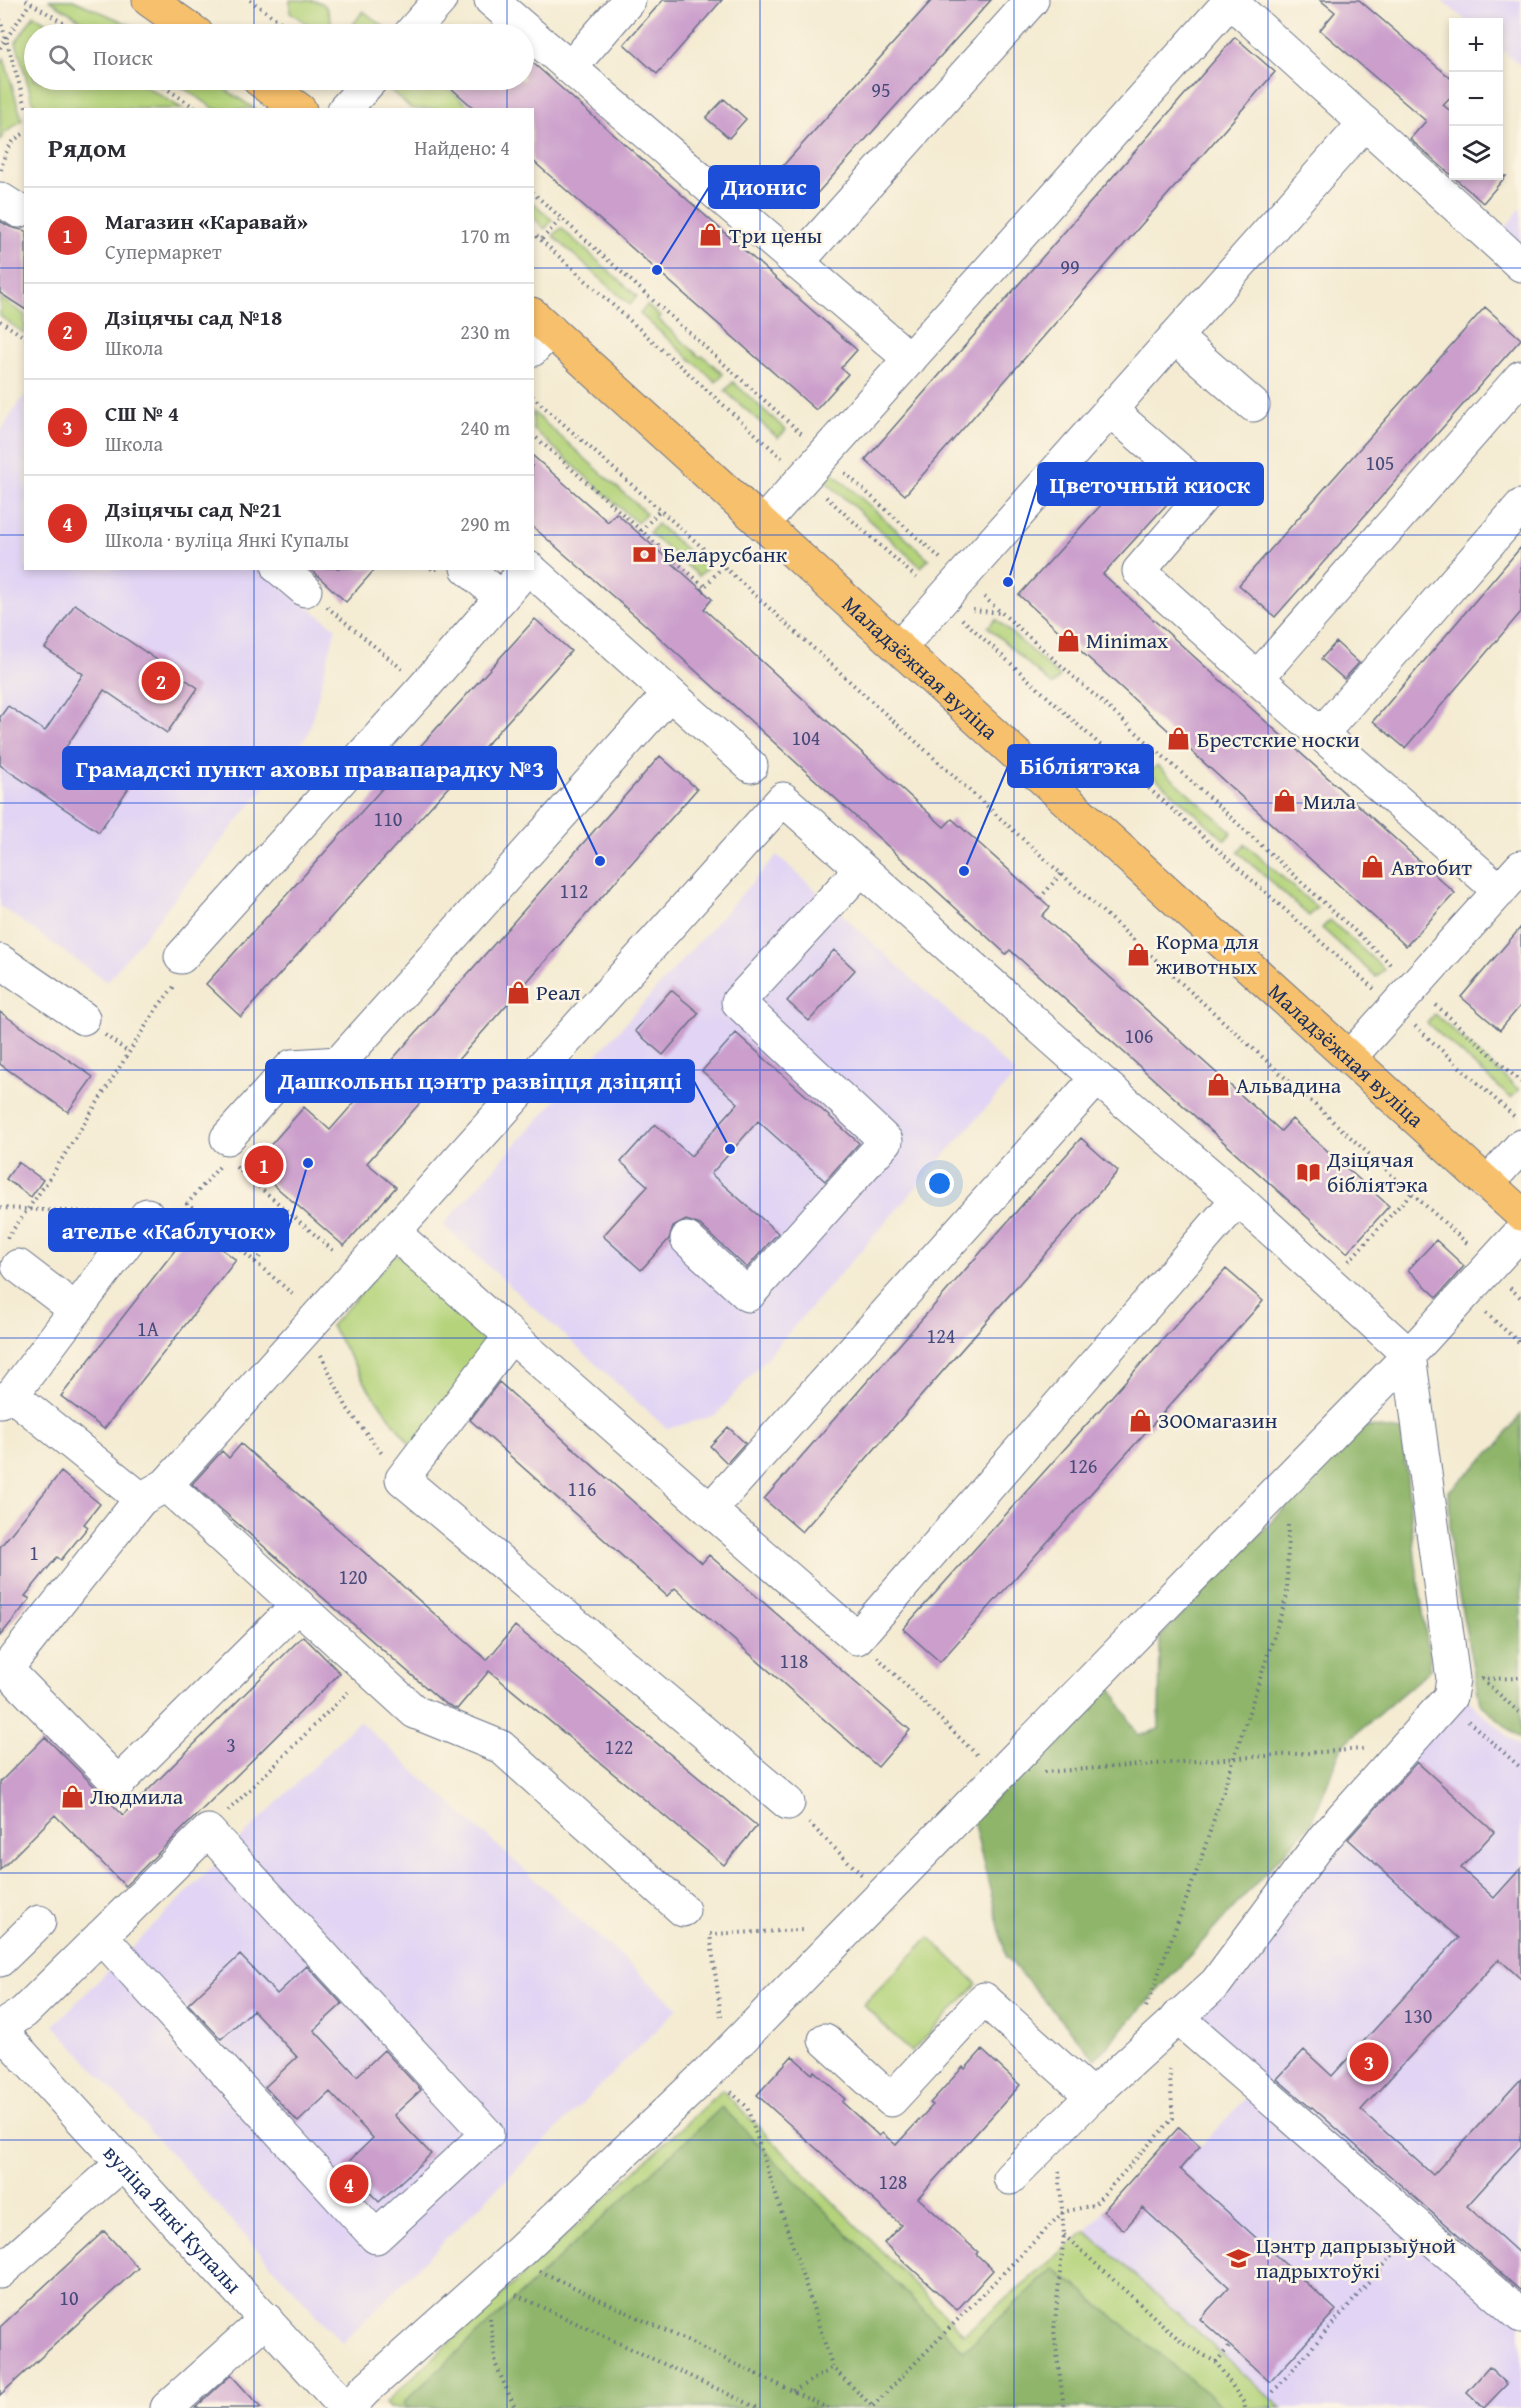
<!DOCTYPE html>
<html lang="ru">
<head>
<meta charset="utf-8">
<style>
	:root { --surface:#fff; --page:#f7f7f7; --text:#2b2b33; --muted:#7c7c81; --line:#e1e1e2; --accent:#d93025 }
	body { margin:0; font-family:"Gentium Book Plus",serif; background:var(--page); color:var(--text) }
	.controls { position:absolute; right:18px; top:18px; display:grid; overflow:hidden; border-radius:0px; box-shadow:0 3px 9px #0003 }
	.controls button { width:54px; height:54px; display:grid; place-items:center; padding:0; border:0; border-bottom:2px solid var(--line); background:var(--surface); color:var(--text); font:30px sans-serif }
	.you { position:absolute; left:940px; top:1184px; width:21px; height:21px; margin:-15px; border:4px solid #fff; border-radius:50%; background:#1a73e8; box-shadow:0 0 0 9px #1a73e833 }
	.badge { display:grid; place-items:center; width:39px; height:39px; border-radius:50%; background:var(--accent); color:#fff; font-size:20px; font-weight:700 }
	.pin { position:absolute; translate:-50% -50%; border:3px solid #fff; box-shadow:0 2px 6px #0006 }
	.list { margin:0; padding:0; list-style:none }
	h2 { display:flex; justify-content:space-between; align-items:center; height:78px; margin:0; padding:0 24px; font-size:26px }
	h2 small { font-size:20px; font-weight:400; color:var(--muted) }
	.list li { display:grid; grid-template-columns:39px 1fr auto; gap:18px; align-items:center; box-sizing:border-box; height:96px; padding:0 24px; border-top:2px solid var(--line) }
	.list b { display:block; font-size:22px; white-space:nowrap }
	.list p { margin:0; font-size:20px; white-space:nowrap; color:var(--muted) }
	.list em { font-size:20px; font-style:normal; color:var(--muted) }
	.icon { flex:none; width:33px; height:33px; fill:none; stroke:currentColor; stroke-width:2; stroke-linecap:round; stroke-linejoin:round }
	.map { position:relative; flex:none; width:1521px; height:2408px; overflow:hidden }
	.search { position:absolute; background:var(--surface); box-shadow:0 3px 9px #0003; left:24px; top:24px; width:510px; height:66px; display:flex; align-items:center; gap:15px; box-sizing:border-box; padding:0 21px; border-radius:33px; color:var(--muted); font-size:22px }
	.panel { position:absolute; background:var(--surface); box-shadow:0 3px 9px #0003; left:24px; top:108px; width:510px; height:462px; border-radius:0px }
	.map>svg:first-child { display:block }
	.built { fill:#e1d4f4 }
	.green { fill:#b4d37a; stroke:#68816c; stroke-width:1.5 }
	.forest { fill:#8fb56a; stroke:#557264; stroke-width:1.5 }
	.building { fill:#cb9ecc }
	.lines { fill:none; stroke-linecap:round; stroke-linejoin:round }
	.minor-casing { stroke:#677187; stroke-width:35 }
	.major-casing { stroke:#677187; stroke-width:35 }
	.path { stroke:#677187; stroke-width:4; stroke-dasharray:1.5 4.5; stroke-linecap:butt }
	.minor { stroke:#fff; stroke-width:33 }
	.major { stroke:#f7c06c; stroke-width:33 }
	.grid { fill:none; stroke:#1d4ed8; stroke-width:1.5; stroke-opacity:0.55 }
	.labels { text-anchor:middle; dominant-baseline:central; stroke-width:5; stroke-linejoin:round; paint-order:stroke }
	.number-label { font-size:20px; fill:#474b7a }
	.poi-label { font-size:22px; fill:#1b2f5e; stroke:#fcf5e5; text-anchor:start }
	.street-label { font-size:22px; fill:#1b2f5e; stroke:#fcf5e5 }
	.leader { fill:none; stroke:#1d4ed8; stroke-width:2 }
	.callout-dot { fill:#1d4ed8; stroke:#fcf5e5; stroke-width:2 }
	.callout { fill:#1d4ed8; stroke:#1d4ed8; stroke-width:2 }
	.callout-label { font-size:24px; text-anchor:middle; font-weight:bold; fill:#fff }
</style>
</head>
<body>
<div class="map">
<svg width="1521" height="2408" viewBox="0 0 1521 2408">
	<rect width="100%" height="100%" fill="#fcf5e5"/>
	<filter id="ink" filterUnits="userSpaceOnUse"><feTurbulence type="fractalNoise" baseFrequency=".0167" numOctaves="2"/><feDisplacementMap in="SourceGraphic" scale="12" xChannelSelector="R" yChannelSelector="G"/><feConvolveMatrix kernelMatrix="1 2 1 2 8 2 1 2 1" color-interpolation-filters="sRGB"/></filter>
	<filter id="wash" filterUnits="userSpaceOnUse"><feTurbulence type="fractalNoise" baseFrequency=".008" numOctaves="4" result="noise"/><feDisplacementMap in="SourceGraphic" scale="24" xChannelSelector="R" yChannelSelector="G"/><feGaussianBlur stdDeviation="1.35" result="paint"/><feColorMatrix in="noise" values="0 0 0 0 0 0 0 0 0 0 0 0 0 0 0 0 0 1.4 0 .05"/><feComposite in="paint" operator="in"/></filter>
	<g filter="url(#wash)">
		<rect width="100%" height="100%" fill="#f4ebd2"/>
		<path class="built" d="M1441,0h80v66l-22,-18 -1,-26h-30z
			M1521,208v38l-18,-16z
			M25,394l1,174 232,1 78,59 -28,106 -201,248 -107,-76v-474z
			M777,855l239,219 -300,341 -49,14 -224,-204z
			M1467,1699l54,49v660h-240l-195,-177 93,-104 22,19 50,-54 -67,-60 154,-203 103,-113z
			M359,1721l319,287 -336,335 -288,-318z"/>
		<path class="green" d="M49,0h24l62,27 11,7h-42z
			M290,0c39,0 35,0 45,34h-13l-32,-22z
			M363,11l31,23h-40l-2,-8z
			M34,15l30,19h-30v46h101l48,29h-148l-19,-67z
			M4,58l18,62 -18,14 -4,8v-77z
			M172,80h39l44,29h-40z
			M398,80h40l34,29h-60l-22,-19z
			M533,202l19,18 -7,9 -12,-12z
			M561,228l76,68 -7,9 -77,-69z
			M0,298l25,17v19l-25,-18z
			M647,305l13,12 -2,2 42,38 3,-1 20,18 -7,8 -76,-68z
			M733,382l53,48 -8,8 -53,-47z
			M533,412l113,101 -9,10 -104,-94z
			M831,471l98,88 -8,8 -98,-88z
			M657,524l50,44 -8,8 -50,-43z
			M996,619l64,58 -8,8 -64,-58z
			M1157,765l75,67 -7,8 -75,-67z
			M1245,844l72,64 -8,8 -71,-64z
			M1330,920l54,49 -8,8 -54,-49z
			M1435,1014l84,76 -8,8 -84,-75z
			M394,1256l14,1 91,79 -87,111 -43,-58 -38,-63z
			M929,1937l48,47 -66,68 -48,-47z
			M722,2090l242,244 122,-103 195,177h-892l-4,-5z"/>
		<path class="forest" d="M1521,1414v326l-41,-37 -29,-148 -2,-64 49,-46z
			M1364,1426l38,5 13,126 16,112 -89,77 -30,76 -217,237 -89,-103 -33,-136 136,-136 29,52 21,-7 1,-92z
			M722,2107l242,244 90,-83 171,140h-817l-5,-5z"/>
		<g id="blocks">
			<path class="building" d="M663,0h59l-65,74 -33,-30z
				M932,0h59l-187,208 -33,-29z
				M1320,0h39l95,81v12l-11,12 11,9v62h52l-23,27 -73,-64 16,-18 -106,-91 15,-18z
				M1235,37l40,35 -370,423 -40,-35z
				M524,55l333,295 -16,18 7,6 -32,36 -284,-250v-50h-56l-34,-30h82z
				M724,99l22,20 -17,19 -23,-20z
				M0,221l10,6 16,4v79l-26,-17z
				M1485,307l36,32 -246,278 -36,-32z
				M532,455l76,67 8,-9 86,77 10,9 -8,10 240,218 8,-8 88,79 10,9 -8,9 239,215 11,-12 97,87 -42,47 -337,-303 -4,4 -366,-334 -108,-94z
				M1131,472l36,32 -64,70 352,319 -49,53 -387,-351z
				M1521,547v65l-116,136 -32,-27z
				M309,568h67l-30,34z
				M75,604l123,84 -31,45 -63,-43 -38,57 62,42 -29,43 -99,-67v-48l8,-11 37,25 38,-57 -38,-26z
				M535,619l36,32 -330,366 -35,-33z
				M1336,642l23,21 -15,16 -23,-20z
				M660,756l37,33 -330,374 29,24 -52,59 -92,-80 52,-59 26,23z
				M1521,927v78l-21,25 -39,-33z
				M834,950l21,20 -46,51 -22,-20z
				M671,990l28,23 -36,42 -28,-24z
				M0,1012l93,65 -25,35 -68,-48z
				M736,1033l123,110 -34,38 -67,-60 -47,53 67,59 -31,35 -47,-43 -14,-5 -13,7 -4,12 -28,31 -38,-34 45,-50 -27,-24 34,-38 36,32 47,-53 -36,-32z
				M1081,1138l37,33 -316,361 -38,-33z
				M18,1162l25,18 -12,17 -25,-18z
				M193,1227l43,33 -132,169 -43,-33z
				M1436,1240l28,26 -27,31 -29,-27z
				M1226,1269l37,32 -323,361 -37,-33z
				M499,1382l203,181 7,-8 201,175 -32,37 -203,-179 -8,8 -197,-176z
				M728,1427l17,16 -18,20 -17,-17z
				M241,1444l246,216 28,-34 242,200 -33,39 -235,-194 -32,38 -13,-6 -252,-219 30,-33 7,7z
				M61,1472l39,32 -16,20 4,3 -27,33 -4,-3 -32,39 5,3 -30,37v-89z
				M303,1636l37,37 -215,213 -70,-71 -55,55v-88l45,-45 78,78z
				M1417,1762l77,70 -33,36 33,30 27,-30v111l-22,-20 -138,151 72,65 88,-96v67l-54,60 54,49v36l-209,-184 -1,1 -34,-29 27,-29 28,26 126,-138 -110,-99z
				M240,1955l37,39 30,-28 35,38 -28,26 43,46 27,-26 37,40 -27,25 37,39 -52,48 -35,-36 29,-28 -43,-46 -32,30 -33,-35 32,-30 -44,-47 -32,29 -33,-35z
				M982,2050l38,35 -102,113 60,54 -2,2 17,16 -36,40 -73,-67 17,-18 -144,-130 35,-39 20,18 2,-3 31,28 -3,3 37,34 3,-3 14,12 37,-40 -3,-2 33,-36 2,2z
				M1179,2127l21,19 -20,23 156,141 -66,72 -70,-63 29,-32 -86,-79 -19,22 -21,-19z
				M104,2231l34,37 -138,127v-68z
				M1489,2367l18,17 -23,24 -17,-16z
				M231,2375l30,33h-66z"/>
		</g>
	</g>
	<g filter="url(#ink)">
		<use href="#blocks" fill-opacity="0" stroke="#677187" stroke-width="1.5"/>
		<g class="lines">
			<defs>
				<g id="minor">
					<path d="M491,0l419,359"/>
					<path d="M1229,0l292,265"/>
					<path d="M410,34l30,-34"/>
					<path d="M571,67l58,-67"/>
					<path d="M344,110l27,-30"/>
					<path d="M0,199l19,12"/>
					<path d="M797,263l235,-263"/>
					<path d="M1175,337l78,68"/>
					<path d="M532,350l18,-20"/>
					<path d="M1110,410l96,83 -67,78 118,107 264,-301"/>
					<path d="M762,524l468,-523"/>
					<path d="M279,568l26,22"/>
					<path d="M467,568l34,30"/>
					<path d="M529,568l222,198"/>
					<path d="M899,648l466,-525"/>
					<path d="M1257,678l243,213"/>
					<path d="M1322,733l199,-227"/>
					<path d="M181,957l243,-270 103,-119"/>
					<path d="M0,961l83,57"/>
					<path d="M1350,1057l171,-190"/>
					<path d="M227,1138l65,-72 47,-3 330,-369"/>
					<path d="M1487,1184l34,-38"/>
					<path d="M394,1233l316,277 387,-432"/>
					<path d="M687,1239l61,56 138,-154 -148,-139 123,-133"/>
					<path d="M18,1266l58,44"/>
					<path d="M510,1337l-108,142 386,324"/>
					<path d="M12,1395l135,-180"/>
					<path d="M0,1401l12,-6 129,104 -135,170 112,114 180,-178"/>
					<path d="M166,1485l249,227 86,35 182,163"/>
					<path d="M141,1499l25,-14 617,-686 314,279 141,121 171,156 44,324 -3,18 -126,141 -108,145 -124,113 -108,-97 -93,101 -66,-60"/>
					<path d="M710,1510l147,128 381,-439"/>
					<path d="M0,1960l39,-38"/>
					<path d="M1177,2017l344,299"/>
					<path d="M0,2028l24,-16 184,-181 279,303 -111,103 -275,-301"/>
					<path id="s1" d="M0,2030l346,378"/>
					<path d="M1010,2178l82,-82"/>
					<path d="M0,2272l123,-109"/>
					<path d="M167,2408l99,-89"/>
					<path d="M348,2408l17,-18 148,-132 197,-187 699,-716 112,-123"/>
				</g>
				<g id="major">
					<path d="M149,0l48,34"/>
					<path d="M259,80l41,30"/>
					<path id="s2" d="M532,314l989,900"/>
				</g>
			</defs>
			<use href="#minor" class="minor-casing"/>
			<use href="#major" class="major-casing"/>
			<path class="path" d="M26,0l55,34
				M250,0l47,34
				M0,19l27,91
				M0,48l30,-45
				M154,80l44,30
				M1,170c3,-16 9,-31 25,-37
				M532,192l270,242
				M532,232l250,226
				M542,239l20,-21
				M0,321l26,17
				M532,396l191,170 747,680
				M532,434l173,153
				M845,473l95,85
				M826,497l93,83
				M641,531l19,-21
				M431,568l3,3 3,-3
				M702,590l21,-24
				M984,597l217,193 192,176
				M327,607l75,62
				M973,610l28,3
				M962,619l126,115 286,255
				M1040,898l21,-24
				M1436,1005l85,77
				M1415,1026l101,92
				M105,1035l23,17
				M219,1167l-32,37 108,92
				M236,1167l99,85
				M0,1208l110,5
				M177,1214l116,2
				M7,1238l41,-57 109,-173 19,-24
				M1349,1261l62,-68
				M255,1262l38,-45
				M1510,1288l11,10
				M1486,1313l35,31
				M321,1355l26,53 36,47
				M877,1657l100,98
				M1481,1679l40,-1
				M1482,1679l39,35
				M1468,1721l53,47
				M1044,1772l319,-23
				M228,1811l120,-119
				M809,1823l53,52
				M1146,2007l53,-142 88,-269 1,-74
				M721,2017l-11,-83 94,-4
				M731,2092l16,15 86,261 40,39
				M1059,2171l5,63 -10,97 10,77
				M1064,2235l120,109 32,18 28,41 1,5
				M540,2271l288,137
				M516,2295l242,113
				M490,2318l6,47 19,43
				M1216,2362l14,-16
				M793,2391l40,-23
				M1273,2392l126,-144
				M873,2406l190,-194 31,-7 79,-87 -4,-53"/>
			<use href="#minor" class="minor"/>
			<use href="#major" class="major"/>
		</g>
	</g>
	<path class="grid" d="M254,0v34M507,0v34M760,0v2408M1014,0v2408M1268,0v2408M254,80v30M507,80v30M0,268h26M532,268h989M0,535h26M532,535h989M254,568v1840M507,568v1840M0,803h1521M0,1070h1521M0,1338h1521M0,1605h1521M0,1873h1521M0,2140h1521"/>
	<defs>
		<symbol id="shop-bare" viewBox="-9 -9 18 18"><path d="M-5-2.5h2.3a2.7 3.5 0 0 1 5.4 0H5L5.5 6h-11ZM-1.5-2.5h3a1.5 2.3 0 0 0-3 0Z" fill="#c8321e" stroke="#fcf5e5" stroke-width="2.5" paint-order="stroke"/></symbol>
		<symbol id="bank-bare" viewBox="-9 -9 18 18"><path d="M-6-4H6V4H-6ZM0-2.3a2.3 2.3 0 1 0 0 4.6a2.3 2.3 0 1 0 0-4.6Z" fill="#c8321e" stroke="#fcf5e5" stroke-width="2.5" paint-order="stroke"/></symbol>
		<symbol id="library-bare" viewBox="-9 -9 18 18"><path d="M-6-4Q-3-5.5-.7-3.5V5Q-3 3-6 4ZM6-4Q3-5.5 .7-3.5V5Q3 3 6 4Z" fill="#c8321e" stroke="#fcf5e5" stroke-width="2.5" paint-order="stroke"/></symbol>
		<symbol id="school-bare" viewBox="-9 -9 18 18"><path d="M0-5L7-2L0 1L-7-2ZM-4 1L0 2.5L4 1V4Q0 6-4 4Z" fill="#c8321e" stroke="#fcf5e5" stroke-width="2.5" paint-order="stroke"/></symbol>
	</defs>
	<g fill-rule="evenodd">
		<use href="#shop-bare" x="694" y="218" width="33" height="33"/>
		<use href="#bank-bare" x="628" y="538" width="33" height="33"/>
		<use href="#shop-bare" x="1052" y="624" width="33" height="33"/>
		<use href="#shop-bare" x="1162" y="722" width="33" height="33"/>
		<use href="#shop-bare" x="1268" y="784" width="33" height="33"/>
		<use href="#shop-bare" x="1356" y="850" width="33" height="33"/>
		<use href="#shop-bare" x="1122" y="938" width="33" height="33"/>
		<use href="#shop-bare" x="502" y="976" width="33" height="33"/>
		<use href="#shop-bare" x="1202" y="1068" width="33" height="33"/>
		<use href="#library-bare" x="1292" y="1156" width="33" height="33"/>
		<use href="#shop-bare" x="1124" y="1404" width="33" height="33"/>
		<use href="#shop-bare" x="56" y="1780" width="33" height="33"/>
		<use href="#school-bare" x="1222" y="2242" width="33" height="33"/>
	</g>
	<g class="labels">
		<g class="number-label">
			<text x="881" y="89">95</text>
			<text x="1070" y="266">99</text>
			<text x="1380" y="462">105</text>
			<text x="806" y="737">104</text>
			<text x="388" y="818">110</text>
			<text x="574" y="890">112</text>
			<text x="1139" y="1035">106</text>
			<text x="148" y="1328">1А</text>
			<text x="941" y="1335">124</text>
			<text x="1083" y="1465">126</text>
			<text x="582" y="1488">116</text>
			<text x="34" y="1552">1</text>
			<text x="353" y="1576">120</text>
			<text x="794" y="1660">118</text>
			<text x="231" y="1744">3</text>
			<text x="619" y="1746">122</text>
			<text x="1418" y="2015">130</text>
			<text x="893" y="2181">128</text>
			<text x="69" y="2297">10</text>
		</g>
		<g class="poi-label">
			<text x="729" y="235">Три цены</text>
			<text x="663" y="554">Беларусбанк</text>
			<text x="1086" y="640">Minimax</text>
			<text x="1197" y="739">Брестские носки</text>
			<text x="1303" y="801">Мила</text>
			<text x="1391" y="867">Автобит</text>
			<text x="1156" y="941">Корма для<tspan x="1156" dy="25">животных</tspan></text>
			<text x="536" y="992">Реал</text>
			<text x="1236" y="1085">Альвадина</text>
			<text x="1327" y="1159">Дзіцячая<tspan x="1327" dy="25">бібліятэка</tspan></text>
			<text x="1158" y="1420">ЗООмагазин</text>
			<text x="90" y="1796">Людмила</text>
			<text x="1256" y="2245">Цэнтр дапрызыўной<tspan x="1256" dy="25">падрыхтоўкі</tspan></text>
		</g>
		<g class="street-label">
			<text stroke="none"><textPath href="#s2" startOffset="525">Маладзёжная вуліца</textPath></text>
			<text stroke="none"><textPath href="#s2" startOffset="1101">Маладзёжная вуліца</textPath></text>
			<text stroke="none"><textPath href="#s1" startOffset="256">вуліца Янкі Купалы</textPath></text>
		</g>
	</g>
	<path class="leader" d="M657 270L709 187M1008 582L1038 484M964 871L1008 766M600 861L556 768M730 1149L694 1081M308 1163L288 1230"/>
	<g class="callout-dot">
		<circle cx="657" cy="270" r="6"/>
		<circle cx="1008" cy="582" r="6"/>
		<circle cx="964" cy="871" r="6"/>
		<circle cx="600" cy="861" r="6"/>
		<circle cx="730" cy="1149" r="6"/>
		<circle cx="308" cy="1163" r="6"/>
	</g>
	<g class="callout">
		<rect x="709" y="166" width="110" height="42" rx="6"/>
		<rect x="1038" y="463" width="225" height="42" rx="6"/>
		<rect x="1008" y="745" width="145" height="42" rx="6"/>
		<rect x="63" y="747" width="493" height="42" rx="6"/>
		<rect x="266" y="1060" width="428" height="42" rx="6"/>
		<rect x="49" y="1209" width="239" height="42" rx="6"/>
	</g>
	<g class="callout-label">
		<text x="764" y="195">Дионис</text>
		<text x="1150" y="493">Цветочный киоск</text>
		<text x="1080" y="774">Бібліятэка</text>
		<text x="310" y="777">Грамадскі пункт аховы правапарадку №3</text>
		<text x="480" y="1089">Дашкольны цэнтр развіцця дзіцяці</text>
		<text x="169" y="1239">ателье «Каблучок»</text>
	</g>
</svg>
<div class="controls">
<button>+</button>
<button>−</button>
<button><svg class="icon" aria-label="layers" viewBox="0 0 24 24"><path d="M12 4l9 5-9 5-9-5zM3 14l9 5 9-5"/></svg></button>
</div>
<div class="you"></div>
<div class="pin badge" style="left:264px;top:1165px">1</div>
<div class="pin badge" style="left:161px;top:681px">2</div>
<div class="pin badge" style="left:1369px;top:2062px">3</div>
<div class="pin badge" style="left:349px;top:2184px">4</div>
<div class="search"><svg class="icon" aria-label="search" viewBox="0 0 24 24"><circle cx="10" cy="10" r="6"/><path d="M15 15l6 6"/></svg>Поиск</div>
<section class="panel">
<h2>Рядом<small>Найдено: 4</small></h2>
<ul class="list">
<li><span class="badge">1</span><div><b>Магазин «Каравай»</b><p>Супермаркет</p></div><em>170 m</em></li>
<li><span class="badge">2</span><div><b>Дзіцячы сад №18</b><p>Школа</p></div><em>230 m</em></li>
<li><span class="badge">3</span><div><b>СШ № 4</b><p>Школа</p></div><em>240 m</em></li>
<li><span class="badge">4</span><div><b>Дзіцячы сад №21</b><p>Школа · вуліца Янкі Купалы</p></div><em>290 m</em></li>
</ul>
</section>
</div>
</body>
</html>
